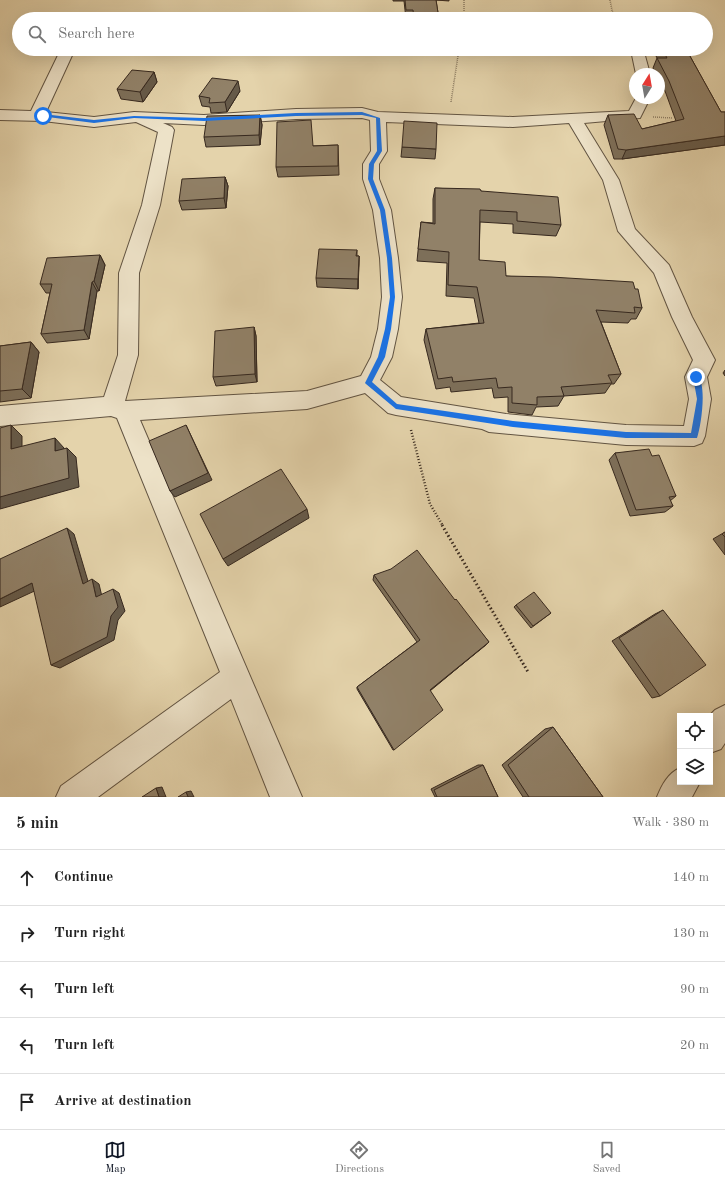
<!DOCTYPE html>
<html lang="en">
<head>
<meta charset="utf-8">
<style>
	:root { --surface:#fff; --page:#f6f6f6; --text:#222; --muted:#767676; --line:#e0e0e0; --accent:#111827 }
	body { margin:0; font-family:"Old Standard TT",serif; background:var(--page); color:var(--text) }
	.controls { position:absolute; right:12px; bottom:12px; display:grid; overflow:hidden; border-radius:0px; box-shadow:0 4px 16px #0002 }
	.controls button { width:36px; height:36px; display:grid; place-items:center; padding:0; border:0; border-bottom:1px solid var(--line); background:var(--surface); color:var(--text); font:20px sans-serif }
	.compass { position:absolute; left:629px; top:68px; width:36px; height:36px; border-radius:50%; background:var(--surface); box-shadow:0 4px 16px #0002; rotate:11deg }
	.stop { position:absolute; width:12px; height:12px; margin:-9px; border:3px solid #1a73e8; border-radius:50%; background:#fff }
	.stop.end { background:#1a73e8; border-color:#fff; box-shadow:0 1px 4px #0008 }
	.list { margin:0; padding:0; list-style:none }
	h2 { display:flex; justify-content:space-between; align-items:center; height:52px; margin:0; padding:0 16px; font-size:17px }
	h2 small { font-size:13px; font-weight:400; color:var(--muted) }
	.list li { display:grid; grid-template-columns:26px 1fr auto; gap:12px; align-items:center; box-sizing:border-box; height:56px; padding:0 16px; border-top:1px solid var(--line) }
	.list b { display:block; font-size:15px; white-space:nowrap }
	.list em { font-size:13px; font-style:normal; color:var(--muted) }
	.icon { flex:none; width:22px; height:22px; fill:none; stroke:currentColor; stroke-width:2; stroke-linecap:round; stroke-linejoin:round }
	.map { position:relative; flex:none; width:725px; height:797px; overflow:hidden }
	.search { position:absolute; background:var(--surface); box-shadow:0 4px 16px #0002; left:12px; right:12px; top:12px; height:44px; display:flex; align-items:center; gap:10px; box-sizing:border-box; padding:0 14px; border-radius:22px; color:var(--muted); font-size:15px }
	.sheet { height:332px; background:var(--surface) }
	nav { display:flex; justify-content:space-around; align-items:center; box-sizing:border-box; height:56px; border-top:1px solid var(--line); background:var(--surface); font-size:11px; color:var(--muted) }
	nav a { display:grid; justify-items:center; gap:2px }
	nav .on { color:var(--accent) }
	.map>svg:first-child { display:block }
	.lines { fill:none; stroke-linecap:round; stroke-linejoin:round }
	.street-casing { stroke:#625442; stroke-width:2 }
	.path-far2 { stroke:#37291f; stroke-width:1.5; stroke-dasharray:0.5 1.5; stroke-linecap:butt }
	.path-far1 { stroke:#37291f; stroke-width:2.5; stroke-dasharray:1 2; stroke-linecap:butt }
	.path { stroke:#37291f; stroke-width:3; stroke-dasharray:1.5 2.5; stroke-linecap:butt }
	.street { fill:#ede2c8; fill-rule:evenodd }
	.wall { fill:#7d6f59; stroke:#37291f }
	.shaded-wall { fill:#665a49; stroke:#37291f }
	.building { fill:#918168; stroke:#37291f }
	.route { fill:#1a73e8 }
</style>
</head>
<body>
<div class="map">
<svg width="725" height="797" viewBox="0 0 725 797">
	<rect width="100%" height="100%" fill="#e4d3ab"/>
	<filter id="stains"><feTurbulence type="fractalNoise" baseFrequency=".005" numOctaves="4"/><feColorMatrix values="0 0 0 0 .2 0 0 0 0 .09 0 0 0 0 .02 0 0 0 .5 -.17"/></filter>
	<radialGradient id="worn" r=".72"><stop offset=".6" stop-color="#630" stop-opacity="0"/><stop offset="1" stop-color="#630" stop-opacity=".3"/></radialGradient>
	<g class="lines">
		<defs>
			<path id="street" d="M61,49h14l-29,63 48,5 40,-5 70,3 92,-6 66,-1 16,4 135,5 116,-6 7,-13h14l-10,20 -56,5 35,57 16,49 34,36 23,52 23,43 -8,17 4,22 -6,37 -3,7 -8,3 -68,-1 -137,-13 -7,-3 -86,-14 -8,-2 -23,-20 -58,16 -167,11 162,377h-32l-39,-98 -133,98h-42l5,-11 159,-114 -103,-254 -6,-2 -111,10v-20l104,-9 14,-42 1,-82 23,-68 16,-73 -22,-10 -42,5 -51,-6 -43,-1v-10l31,1zM362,118l8,2 1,31 -8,13v15l10,31 7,48 2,39 -4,32 -7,28 -10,19 -54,15 -182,10 13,-46 1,-82 21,-68 14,-75 -2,-3 -9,-4 41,2 92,-6zM386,122l127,5 56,-4 34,57 15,51 36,42 18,44 21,43 -8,17 4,22 -5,27 -58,-1 -120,-11 -105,-17 -21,-17 12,-23 6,-28 4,-32 -4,-39 -7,-48 -12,-31v-15l8,-13z
				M639,51l5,1 6,22h-14l-4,-19 2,-3z
				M725,705v38l-4,6 -11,4 -1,-37 6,-6z
				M680,768v14h20l-8,15h-35c5,-12 11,-24 23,-29z"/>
		</defs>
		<use href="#street" class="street-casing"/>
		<path class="path-far2" d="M464,0v19
			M610,0l3,15 4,4
			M451,102l8,-53
			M653,117l19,1"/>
		<path class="path-far1" d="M411,430l19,74 13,22"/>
		<path class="path" d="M442,525l86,147"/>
		<use href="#street" class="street"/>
	</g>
	<path class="wall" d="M393,0h56v1l-13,-1 3,19h-33l-2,-18h-11z
		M655,49h31l35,63h4v33l-103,14h-8l-10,-34 4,-10 34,14 34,-8 -11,-30 -6,-12v-5h-3l-3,-6 4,-10 -3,-6z
		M154,72l3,10 -14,20 -22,-3 -4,-10z
		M240,91l-13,21 -16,1 -1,-6 -8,-1 -3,-10z
		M260,115l2,10 -2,20 -54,2 -2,-10z
		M338,145l1,30 -61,2 -2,-10 37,-21z
		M402,147l34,2 -1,10 -34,-2z
		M225,177l3,9 -2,22 -44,2 -3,-9z
		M435,188l46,3 80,34 -5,11 -43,-3v-9l-33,-2 -1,38 27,16 129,13 7,19 -6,11h-5l-3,4 -27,-1 20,52 -7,10h-3l-6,9 -41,3 -6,10 -22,1 -4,8 -24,-3v-15l-14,1 -2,-10 -41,4 -1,-5 -14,2 -12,-49 2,-11 53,-6 -5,-25 -28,-2 1,-33 -30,-2 4,-39 12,1v-24z
		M357,250v6h2l-1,33 -41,-2 -1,-9z
		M100,255l5,10 -6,26h-2l-8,48 -42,4 -6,-9 9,-41h-4l-6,-9z
		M254,327l2,9 1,46 -41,4 -3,-9z
		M31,342l8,10 -8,46 -31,4v-56z
		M725,370v6l-2,-3z
		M615,453l37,3 24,40 -6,5 3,5 -8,6 -35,4 -21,-56z
		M725,532v23l-12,-16z
		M374,575l81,25 34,42 -59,49 -36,59h-1l-36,-61v-2l60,-45 -44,-62z
		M516,605l35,8 -20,15 -17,-21z
		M663,610l-3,86 -8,2 -40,-57 43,-27z
		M553,727l50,70h-80l-21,-32 43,-36z
		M478,765h5l15,32h-63l-4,-8z"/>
	<path class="shaded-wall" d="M154,72l3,10 -14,20 -3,-10z
		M238,81l2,10 -13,21 -2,-10z
		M260,115l2,10 -2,20 -1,-10z
		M725,136v9l-103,14 4,-9z
		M225,177l3,9 -2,22 -2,-10z
		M100,255l5,10 -6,26 -5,-10z
		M359,256v9l-1,24v-10z
		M92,282l5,9 -8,48 -5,-9z
		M254,327l2,9 1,46 -2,-8z
		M31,342l8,10 -8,46 -9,-9z
		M11,425l11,11v23l-11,-10z
		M186,425l26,55 -37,17 -5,-6z
		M55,438l9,10 1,12 -10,-9z
		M67,448l9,9 3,30 -79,22v-12z
		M307,509l2,9 -81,48 -5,-7z
		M67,528l7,6 16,54 -7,-4z
		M92,579l7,5 4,17 -7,-4z
		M32,583l9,5 -41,19v-8z
		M113,589l6,4 6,18 -7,9 -4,20 -54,28 -9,-3z
		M489,642l-3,3 -58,47 2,-2z
		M162,787l4,10h-7l-3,-9z
		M191,791l3,6h-6l-2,-5z"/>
	<path class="building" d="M405,0h31l3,19h-25l-1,-9h-7z
		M662,49h24l35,63h4v24l-99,14 -8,-1 -10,-34 26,-1 8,15 42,-10 -15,-38 -12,-23h10z
		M132,70l22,2 -14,20 -23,-3z
		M212,78l26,3 -13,21 -16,1 1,-5 -11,-2z
		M260,115l-1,20 -55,2 3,-21z
		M311,120l2,26 25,-1v21l-62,1 1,-45z
		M404,121l33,2 -1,26 -34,-2z
		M225,177l-1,21 -45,3 3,-22z
		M435,188l45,1 1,2 77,6 3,28 -44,-4v-9l-37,-2 -1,50 26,2 1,14 45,1 82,5 2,7h3l4,19 -8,-1 1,6 -39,-3 25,64 -13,1 4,8 -51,4 3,9 -27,1v8l-25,-2v-16l-14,1 -2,-10 -43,4 -1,-5 -14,2 -12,-50 58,-6 -7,-36 -29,-2 1,-33 -31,-3 3,-27 14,2z
		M319,249l38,1 -1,6h3l-1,23 -42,-1z
		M100,255l-6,26 -2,1 -8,48 -43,4 11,-50h-12l7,-26z
		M254,327l1,47 -42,3 2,-46z
		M31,342l-9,47 -22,2v-45z
		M11,425v24l44,-11v13l12,-3 2,30 -69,19v-69z
		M186,425l22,48 -38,18 -21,-50z
		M649,449l3,7 7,-1 17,41 -7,1 4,9 -37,4 -21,-57z
		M281,469l26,40 -84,50 -23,-45z
		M67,528l16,56 9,-5 4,18 17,-8 5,18 -7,9 -4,21 -56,28 -19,-82 -32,16v-40z
		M725,532v5l-3,-3z
		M417,550l38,50 1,-1 33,43 -59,48 13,20 -49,40 -37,-63 63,-47 -46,-65 17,-6z
		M534,592l17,21 -18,13 -17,-21z
		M663,610l43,55 -46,31 -41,-58z
		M553,727l50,70h-74l-21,-32z
		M483,765l15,32h-61l-3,-7z
		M156,788l3,9h-17z
		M186,792l2,5h-10z"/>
	<path class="route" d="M362,112l18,6 2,33 -8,13 -1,15 12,31 7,48 3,39 -4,32 -6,28 -13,25 25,22 116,17 113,11 65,1 6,-34 -4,-22 3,-2c12,6 5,52 1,63h-71l-113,-11 -117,-18 -30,-25 -1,-1 13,-26 7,-28 5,-32 -3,-39 -7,-48 -12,-31 1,-15 8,-13 -1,-33 -14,-3 -66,1 -92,5 -70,-3 -40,5 -54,-7 3,-2 51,6 40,-4 70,2 92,-5z"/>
	<rect width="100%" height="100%" filter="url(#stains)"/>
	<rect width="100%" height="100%" fill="url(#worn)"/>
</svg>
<div class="controls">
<button><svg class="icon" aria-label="locate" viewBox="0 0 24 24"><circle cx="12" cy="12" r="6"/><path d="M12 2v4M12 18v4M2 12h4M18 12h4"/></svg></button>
<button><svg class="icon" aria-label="layers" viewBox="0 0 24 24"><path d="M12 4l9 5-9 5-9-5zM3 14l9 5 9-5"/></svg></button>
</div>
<svg class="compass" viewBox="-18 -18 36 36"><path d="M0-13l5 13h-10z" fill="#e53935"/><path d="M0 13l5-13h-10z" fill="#767676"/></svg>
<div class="stop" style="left:43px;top:116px"></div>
<div class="stop end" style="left:696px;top:377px"></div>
<div class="search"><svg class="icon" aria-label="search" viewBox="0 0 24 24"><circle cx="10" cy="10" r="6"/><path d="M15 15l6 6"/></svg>Search here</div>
</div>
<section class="sheet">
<h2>5 min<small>Walk · 380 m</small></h2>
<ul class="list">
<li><svg class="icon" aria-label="ahead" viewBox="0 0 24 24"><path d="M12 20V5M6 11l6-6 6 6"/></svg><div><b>Continue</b></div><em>140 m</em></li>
<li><svg class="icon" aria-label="right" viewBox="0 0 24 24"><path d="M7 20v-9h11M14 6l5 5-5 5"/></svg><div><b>Turn right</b></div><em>130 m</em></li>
<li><svg class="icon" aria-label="left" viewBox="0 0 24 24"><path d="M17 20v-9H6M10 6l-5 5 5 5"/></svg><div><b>Turn left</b></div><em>90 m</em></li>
<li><svg class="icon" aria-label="left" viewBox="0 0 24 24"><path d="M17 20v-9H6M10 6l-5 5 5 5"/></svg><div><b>Turn left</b></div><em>20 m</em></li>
<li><svg class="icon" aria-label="arrive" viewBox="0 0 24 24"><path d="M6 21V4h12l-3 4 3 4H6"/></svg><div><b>Arrive at destination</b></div></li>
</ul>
</section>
<nav>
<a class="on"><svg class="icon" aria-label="map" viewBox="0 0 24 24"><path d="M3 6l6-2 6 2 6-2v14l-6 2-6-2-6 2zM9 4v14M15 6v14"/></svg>Map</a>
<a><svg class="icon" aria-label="directions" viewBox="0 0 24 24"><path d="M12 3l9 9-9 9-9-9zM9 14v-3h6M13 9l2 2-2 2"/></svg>Directions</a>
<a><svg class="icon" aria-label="saved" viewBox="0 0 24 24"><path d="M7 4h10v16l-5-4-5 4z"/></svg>Saved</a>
</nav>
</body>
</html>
